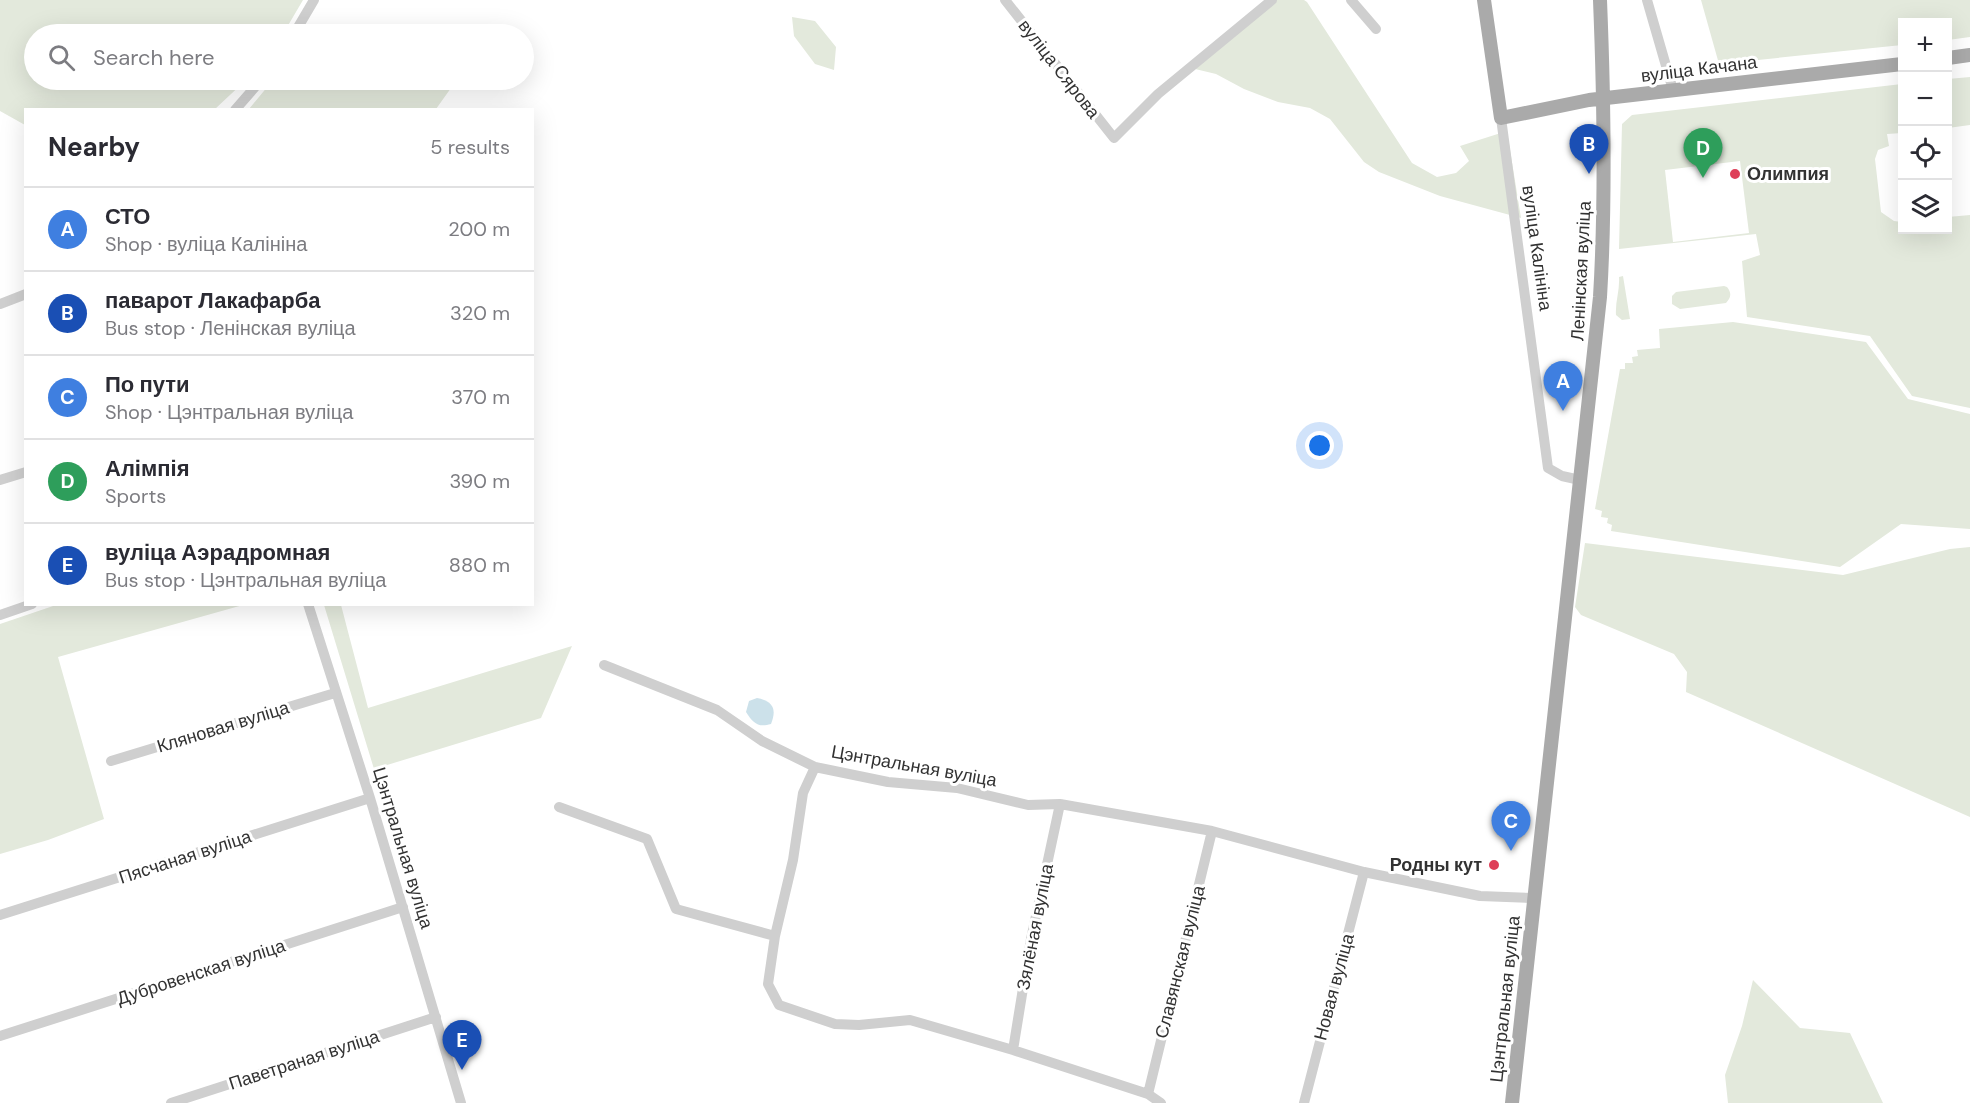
<!DOCTYPE html>
<html lang="en">
<head>
<meta charset="utf-8">
<style>
	:root { --surface:#fff; --page:#f2f2f3; --text:#2b2b33; --muted:#7c7c81; --line:#e1e1e2; --accent:#1a73e8 }
	body { margin:0; font-family:"DM Sans",sans-serif; background:var(--page); color:var(--text) }
	.controls { position:absolute; right:18px; top:18px; display:grid; overflow:hidden; border-radius:0px; box-shadow:0 6px 24px #0002 }
	.controls button { width:54px; height:54px; display:grid; place-items:center; padding:0; border:0; border-bottom:2px solid var(--line); background:var(--surface); color:var(--text); font:30px sans-serif }
	.you { position:absolute; left:1320px; top:446px; width:21px; height:21px; margin:-15px; border:4px solid #fff; border-radius:50%; background:#1a73e8; box-shadow:0 0 0 9px #1a73e833 }
	.badge { display:grid; place-items:center; width:39px; height:39px; border-radius:50%; background:var(--accent); color:#fff; font-size:20px; font-weight:700 }
	.pin { position:absolute; translate:-50% -50px; filter:drop-shadow(0 2px 3px #0008) }
	.pin::after { content:''; position:absolute; top:32px; width:21px; height:18px; background:inherit; clip-path:polygon(0 0,100% 0,50% 100%) }
	.list { margin:0; padding:0; list-style:none }
	h2 { display:flex; justify-content:space-between; align-items:center; height:78px; margin:0; padding:0 24px; font-size:26px }
	h2 small { font-size:20px; font-weight:400; color:var(--muted) }
	.list li { display:grid; grid-template-columns:39px 1fr auto; gap:18px; align-items:center; box-sizing:border-box; height:84px; padding:0 24px; border-top:2px solid var(--line) }
	.list b { display:block; font-size:22px; white-space:nowrap }
	.list p { margin:0; font-size:20px; white-space:nowrap; color:var(--muted) }
	.list em { font-size:20px; font-style:normal; color:var(--muted) }
	.icon { flex:none; width:33px; height:33px; fill:none; stroke:currentColor; stroke-width:2; stroke-linecap:round; stroke-linejoin:round }
	.map { position:relative; flex:none; width:1970px; height:1103px; overflow:hidden }
	.search { position:absolute; background:var(--surface); box-shadow:0 6px 24px #0002; left:24px; top:24px; width:510px; height:66px; display:flex; align-items:center; gap:15px; box-sizing:border-box; padding:0 21px; border-radius:33px; color:var(--muted); font-size:22px }
	.panel { position:absolute; background:var(--surface); box-shadow:0 6px 24px #0002; left:24px; top:108px; width:510px; height:498px; border-radius:0px }
	.map>svg:first-child { display:block }
	.green { fill:#e3e9dc; fill-rule:evenodd }
	.water { fill:#cce1ea }
	.lines { fill:none; stroke-linecap:round; stroke-linejoin:round }
	.minor { stroke:#cfcfcf; stroke-width:10 }
	.major { stroke:#aaa; stroke-width:14 }
	.poi-dot { fill:#de3f58; stroke:#fff; stroke-width:2 }
	.labels { text-anchor:middle; dominant-baseline:central; stroke-width:6; stroke-linejoin:round; paint-order:stroke }
	.street-label { font-size:18px; fill:#323232; stroke:#fff }
	.poi-label { font-size:18px; font-weight:bold; fill:#323232; stroke:#fff; text-anchor:start }
</style>
</head>
<body>
<div class="map">
<svg width="1970" height="1103" viewBox="0 0 1970 1103">
	<rect width="100%" height="100%" fill="#fff"/>
	<path class="green" d="M0,0h303l-20,34h-249v46h212l-31,29 -189,1 -1,15 -25,-14z
		M1266,0h38l3,2 105,161 25,14 19,-4 13,-12 -9,-15 47,-15 14,87 -81,-22 -61,-24 -15,-10 -34,-43 -20,-11 -32,-6 -34,-13 -28,-15 -25,-6z
		M1701,0h269v37l-22,3v-18h-46v23l-183,19z
		M792,17l23,4 21,26 -2,23 -19,-6 -21,-28z
		M1970,77v48l-22,3v-49z
		M273,80h181l2,1 -20,28h-187z
		M1902,84v49l-15,1 2,12 -11,4 -3,9 6,53 13,9 8,1v8h46v-13l22,-2v193l-58,-12 -42,-60 -123,-19 -5,-56 18,-6 -4,-21 -137,15 3,-125 10,-9zM1740,161l9,72 -76,9 -8,-72z
		M1623,276l7,43 -8,1 -6,-5c-1,-13 4,-25 3,-38z
		M1724,286l3,1c5,6 4,11 -1,16l-46,6 -8,-5v-8l4,-4z
		M1733,322l133,20 42,57 62,15v115l-69,-5 -61,43 -229,-36 1,-6 -5,-2 1,-5 -7,-1 1,-6 -7,-2 25,-140h5v-6h8l-1,-6 6,-1 -1,-6 23,-2 -1,-19z
		M1585,543l258,32 107,-26 20,-2v270l-284,-125 1,-20 -13,-18 -93,-39 -6,-8z
		M59,604l184,1 -185,52 46,162 -56,21 -48,14v-230z
		M324,605h17l27,103 204,-62 -31,72 -167,51z
		M1753,980l47,48 50,5 33,70h-155l-3,-28 17,-49z"/>
	<path class="water" d="M757,698c16,3 20,11 14,26 -13,4 -18,-1 -25,-12l3,-11z"/>
	<g class="lines">
		<path class="minor" d="M1005,0l109,138 44,-44 114,-94
			M1351,0l25,29
			M1647,0l26,90
			M294,34l20,-34
			M235,110l26,-30
			M1501,118l47,350 14,8 18,4
			M0,304l26,-10
			M0,480l26,-8
			M308,604l62,194 91,305
			M0,615l32,-11
			M604,665l113,45 45,31 53,26
			M111,761l224,-68
			M559,807l88,32 29,70 99,27
			M0,915l370,-117
			M0,1036l403,-129
			M1013,1050l18,-111 29,-135
			M1148,1094l64,-263
			M171,1103l265,-86
			M1161,1103l-13,-9 -135,-44 -103,-30 -51,5 -24,-1 -56,-19 -11,-21 7,-48 18,-76 10,-67 12,-26 73,15 69,6 71,17 32,-1 152,27 152,41 116,24 54,2
			M1304,1103l60,-231"/>
		<path class="major" d="M1484,0l17,118 88,-18 313,-36
			M1948,58l22,-3
			M1512,1103l88,-806c6,-99 4,-198 0,-297"/>
	</g>
	<g class="poi-dot">
		<circle cx="1735" cy="174" r="6"/>
		<circle cx="1494" cy="865" r="6"/>
	</g>
	<g class="labels">
		<g class="street-label">
			<text transform="translate(1059 69) rotate(52)">вуліца Сярова</text>
			<text transform="translate(1699 69) rotate(-7)">вуліца Качана</text>
			<text transform="translate(1537 248) rotate(82)">вуліца Калініна</text>
			<text transform="translate(1581 271) rotate(-87)">Ленінская вуліца</text>
			<text transform="translate(223 727) rotate(-17)">Кляновая вуліца</text>
			<text transform="translate(914 766) rotate(10)">Цэнтральная вуліца</text>
			<text transform="translate(403 848) rotate(73)">Цэнтральная вуліца</text>
			<text transform="translate(185 857) rotate(-18)">Пясчаная вуліца</text>
			<text transform="translate(1035 927) rotate(-79)">Зялёная вуліца</text>
			<text transform="translate(1180 962) rotate(-76)">Славянская вуліца</text>
			<text transform="translate(201 972) rotate(-18)">Дубровенская вуліца</text>
			<text transform="translate(1334 987) rotate(-75)">Новая вуліца</text>
			<text transform="translate(1505 999) rotate(-84)">Цэнтральная вуліца</text>
			<text transform="translate(304 1060) rotate(-18)">Паветраная вуліца</text>
		</g>
		<g class="poi-label">
			<text x="1747" y="174">Олимпия</text>
			<text x="1482" y="865" text-anchor="end">Родны кут</text>
		</g>
	</g>
</svg>
<div class="controls">
<button>+</button>
<button>−</button>
<button><svg class="icon" aria-label="locate" viewBox="0 0 24 24"><circle cx="12" cy="12" r="6"/><path d="M12 2v4M12 18v4M2 12h4M18 12h4"/></svg></button>
<button><svg class="icon" aria-label="layers" viewBox="0 0 24 24"><path d="M12 4l9 5-9 5-9-5zM3 14l9 5 9-5"/></svg></button>
</div>
<div class="you"></div>
<div class="pin badge" style="left:1563px;top:411px;background:#3f7fe0">A</div>
<div class="pin badge" style="left:1589px;top:174px;background:#1a4fb4">B</div>
<div class="pin badge" style="left:1511px;top:851px;background:#3f7fe0">C</div>
<div class="pin badge" style="left:1703px;top:178px;background:#2e9e5b">D</div>
<div class="pin badge" style="left:462px;top:1070px;background:#1a4fb4">E</div>
<div class="search"><svg class="icon" aria-label="search" viewBox="0 0 24 24"><circle cx="10" cy="10" r="6"/><path d="M15 15l6 6"/></svg>Search here</div>
<section class="panel">
<h2>Nearby<small>5 results</small></h2>
<ul class="list">
<li><span class="badge" style="background:#3f7fe0">A</span><div><b>СТО</b><p>Shop · вуліца Калініна</p></div><em>200 m</em></li>
<li><span class="badge" style="background:#1a4fb4">B</span><div><b>паварот Лакафарба</b><p>Bus stop · Ленінская вуліца</p></div><em>320 m</em></li>
<li><span class="badge" style="background:#3f7fe0">C</span><div><b>По пути</b><p>Shop · Цэнтральная вуліца</p></div><em>370 m</em></li>
<li><span class="badge" style="background:#2e9e5b">D</span><div><b>Алімпія</b><p>Sports</p></div><em>390 m</em></li>
<li><span class="badge" style="background:#1a4fb4">E</span><div><b>вуліца Аэрадромная</b><p>Bus stop · Цэнтральная вуліца</p></div><em>880 m</em></li>
</ul>
</section>
</div>
</body>
</html>
